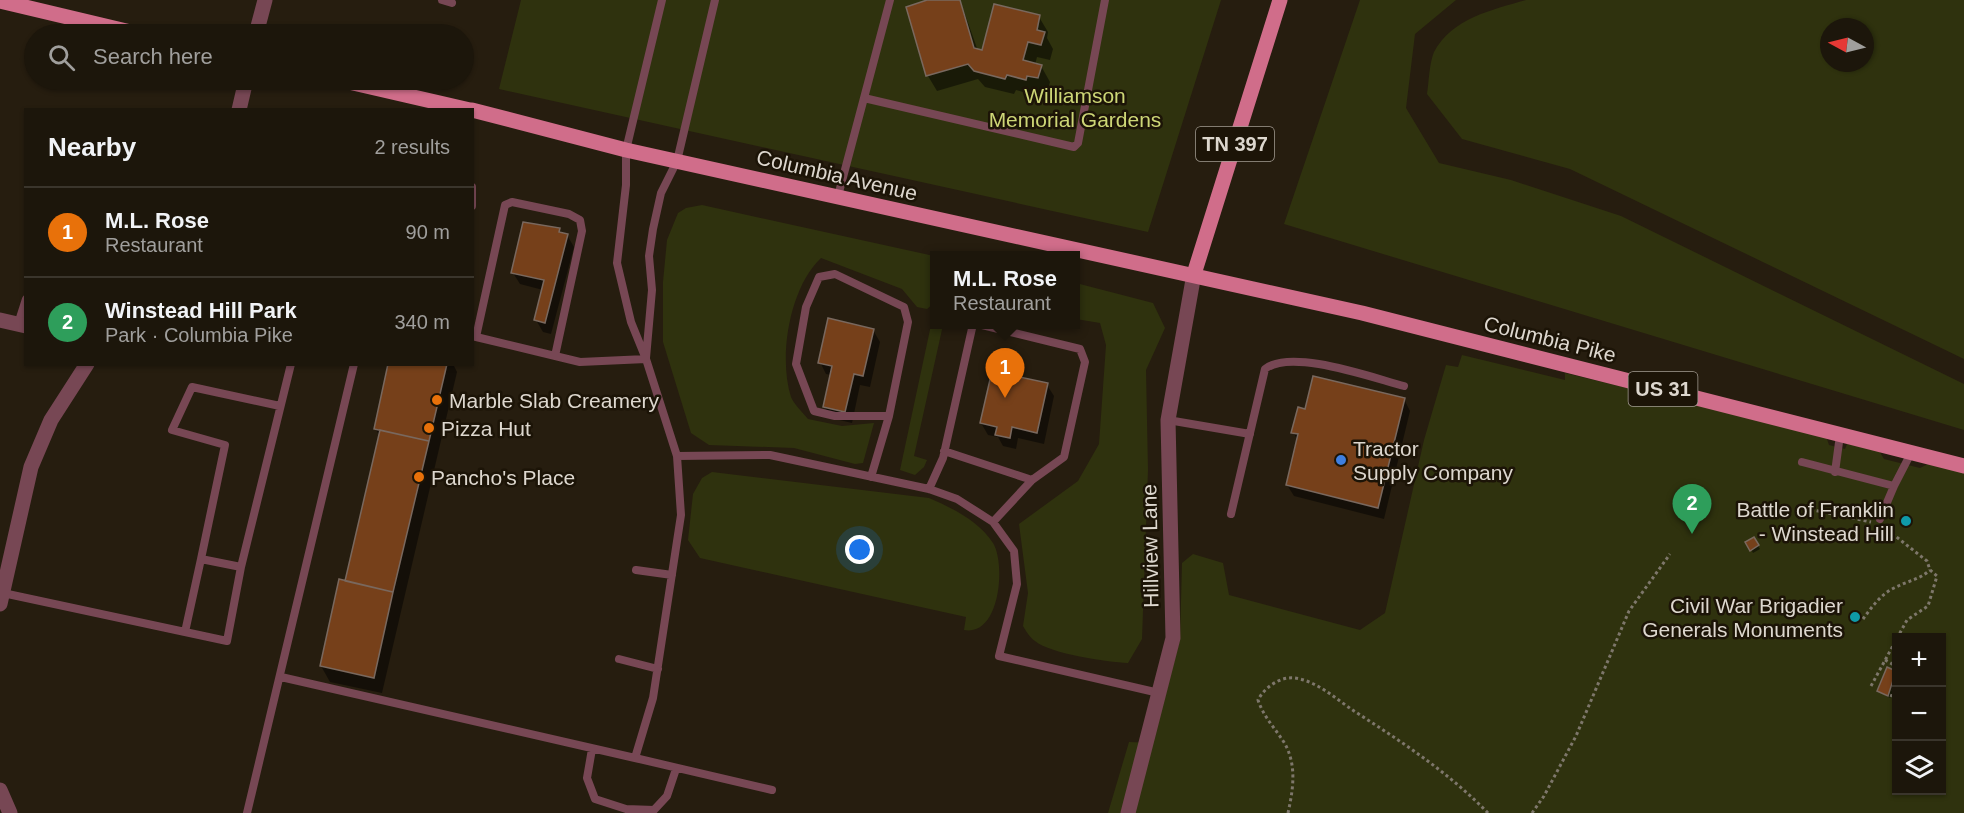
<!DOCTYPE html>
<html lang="en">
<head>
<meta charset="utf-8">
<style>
	:root { --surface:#1c160b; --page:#251f14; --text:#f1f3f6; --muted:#a09f9d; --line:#3a352c; --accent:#2563eb }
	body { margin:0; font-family:Helvetica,sans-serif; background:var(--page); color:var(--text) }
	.controls { position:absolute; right:18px; bottom:18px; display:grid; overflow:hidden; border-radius:0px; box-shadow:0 2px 4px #0004 }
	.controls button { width:54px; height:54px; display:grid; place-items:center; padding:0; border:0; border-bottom:2px solid var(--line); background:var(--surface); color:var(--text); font:30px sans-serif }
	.compass { position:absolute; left:1820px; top:18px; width:54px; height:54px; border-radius:50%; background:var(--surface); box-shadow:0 2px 4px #0004; rotate:277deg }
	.you { position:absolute; left:860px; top:550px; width:21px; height:21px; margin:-15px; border:4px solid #fff; border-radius:50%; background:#1a73e8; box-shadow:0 0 0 9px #1a73e833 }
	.badge { display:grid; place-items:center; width:39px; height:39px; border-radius:50%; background:var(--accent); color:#fff; font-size:20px; font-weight:700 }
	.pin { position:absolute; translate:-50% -50px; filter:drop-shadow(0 2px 3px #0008) }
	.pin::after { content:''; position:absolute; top:32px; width:21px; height:18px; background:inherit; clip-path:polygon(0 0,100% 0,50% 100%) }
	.popup { position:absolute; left:930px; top:251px; width:150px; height:78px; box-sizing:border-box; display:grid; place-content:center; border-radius:0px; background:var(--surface); filter:drop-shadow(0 2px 4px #0005); font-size:20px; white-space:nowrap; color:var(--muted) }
	.popup b { font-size:22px; color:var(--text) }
	.popup::after { content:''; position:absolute; left:50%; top:100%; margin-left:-12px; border:12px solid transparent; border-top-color:var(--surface) }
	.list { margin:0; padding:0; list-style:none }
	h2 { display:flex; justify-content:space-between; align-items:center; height:78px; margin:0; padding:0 24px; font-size:26px }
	h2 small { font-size:20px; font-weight:400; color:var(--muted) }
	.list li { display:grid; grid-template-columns:39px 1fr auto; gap:18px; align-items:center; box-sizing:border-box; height:90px; padding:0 24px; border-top:2px solid var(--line) }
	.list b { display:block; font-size:22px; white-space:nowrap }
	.list p { margin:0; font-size:20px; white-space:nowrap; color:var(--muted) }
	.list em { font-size:20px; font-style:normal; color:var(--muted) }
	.icon { flex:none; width:33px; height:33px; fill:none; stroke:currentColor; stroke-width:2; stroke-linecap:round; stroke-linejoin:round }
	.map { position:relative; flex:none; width:1964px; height:813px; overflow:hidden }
	.search { position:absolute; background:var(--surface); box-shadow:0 2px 4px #0004; left:24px; top:24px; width:450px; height:66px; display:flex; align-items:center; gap:15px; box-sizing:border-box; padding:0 21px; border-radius:33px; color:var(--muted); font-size:22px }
	.panel { position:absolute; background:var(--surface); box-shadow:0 2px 4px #0004; left:24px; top:108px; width:450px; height:258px; border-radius:0px }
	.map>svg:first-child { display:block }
	.green { fill:#2f320e; fill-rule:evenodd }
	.shadow { fill:#0007 }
	.building { fill:#76401a; stroke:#79685e; stroke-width:1.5 }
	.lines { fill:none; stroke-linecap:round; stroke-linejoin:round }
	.path { stroke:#7e776b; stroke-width:3; stroke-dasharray:3 3; stroke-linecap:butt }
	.service { stroke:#774754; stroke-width:8 }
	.minor { stroke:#774754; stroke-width:15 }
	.primary { stroke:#d06d8a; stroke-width:15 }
	.food-dot { fill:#e8710a; stroke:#1c1407; stroke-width:2 }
	.shop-dot { fill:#3f7fe0; stroke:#1c1407; stroke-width:2 }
	.culture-dot { fill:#0f9aa8; stroke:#1c1407; stroke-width:2 }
	.labels { text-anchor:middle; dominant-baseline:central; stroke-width:5; stroke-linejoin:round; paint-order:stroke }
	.shield { fill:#1c1407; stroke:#a39c92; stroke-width:1.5 }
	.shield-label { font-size:20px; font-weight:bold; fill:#ddd7ce }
	.park-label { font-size:21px; fill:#cdd676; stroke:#1c1407 }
	.street-label { font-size:21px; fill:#ddd7ce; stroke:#1c1407 }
	.poi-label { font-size:21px; fill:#ddd7ce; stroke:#1c1407; text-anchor:start }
</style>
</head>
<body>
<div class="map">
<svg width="1964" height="813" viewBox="0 0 1964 813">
	<rect width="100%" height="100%" fill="#261d0f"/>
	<path class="green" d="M521,0h700l-73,232 -649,-143z
		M1360,0h96l-41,34 -9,74 33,55 72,17 110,36 343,168v46l-680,-206z
		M1526,0h438v359l-394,-190 -108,-30 -35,-45c2,-12 2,-30 7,-42 18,-34 58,-42 92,-52zM1829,27h36v36h-36z
		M702,205l232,51v47l-7,6 -10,-2 -15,-18 -81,-31c-31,29 -43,98 -30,139 3,7 11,15 17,22l34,7 32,-3 -11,40 -8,1 -61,-16 -85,-3 -18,-12 -28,-91v-60l4,-42 11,-27 8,-5z
		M1076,283l77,20 12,25 -19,42 2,100 -6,169 -14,24c-21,-1 -77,-9 -93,-22 -5,-3 -9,-10 -12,-15l5,-33 -9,-69 59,-43 21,-37 7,-99 -6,-22 -24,-4z
		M934,311v13l9,1 -29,131 13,4 -3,7 -9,8 -15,-5z
		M1462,355l103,25v-7l261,63 3,9 16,4 2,-5 31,5 6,10 36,9 10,-5 34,10v340h-856l21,-71 24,1 27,-104 2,-76 11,-9 30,9 6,32 131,35 25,-17 39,-173 22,-75 12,2zM1896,638h46v152h-46z
		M712,472l217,26c23,10 50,23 64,45 13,21 7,94 -29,87l2,-13 -266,-59 -12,-18 5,-46 9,-16z"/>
	<path class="shadow" d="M928,0h32l18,51 5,1 56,-35 9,15 -1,6 6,11 -3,11 -13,-3 -2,8 6,1 9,16 -3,11 -11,-2 -2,4 -18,-5 -2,4 -29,-7 -7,-8 -41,12 -9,-15 -20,-68z
		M559,229l2,5 6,1 7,12 -23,87 -8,-2 -7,-12 7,-30 -23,-6 -7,-11z
		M873,330l7,12 -10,45 -10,-2 -8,38 -21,-5 -7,-12 7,-31 -5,-1 -6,-12z
		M390,364h63l4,8 -75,321 -52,-11 -9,-16 25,-83 34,-146 -5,-9z
		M1047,385l7,11 -10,48 -26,-6 -2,11 -13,-3 -5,-9 -10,-2 -7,-12z
		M1404,399l6,12 -26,108 -90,-23 -7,-11 11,-44 -5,-9 13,-21z
		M1754,539l6,10 -7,4 -6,-11z
		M1888,669l8,4v10l-6,15 -12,-7z"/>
	<path class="building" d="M960,0l14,48 8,2 12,-46 46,11 -3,15 8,2 -4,13 -13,-3 -5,18 19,5 -4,13 -11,-2 -1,4 -19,-5 -2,4 -31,-8 -6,-7 -42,12 -20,-69 21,-7z
		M523,222l37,6 -1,4 9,2 -23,89 -11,-3 10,-40 -33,-7z
		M828,318l46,11 -11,47 -9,-2 -9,38 -22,-5 9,-41 -14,-3z
		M388,364h59l-18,77 -55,-12z
		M992,371l56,12 -11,50 -25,-6 -2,11 -15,-3 2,-8 -17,-4z
		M1313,376l92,22 -27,110 -92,-23 12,-51 -7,-1 7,-26 7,2z
		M380,430l49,11 -36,151 -48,-11z
		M1754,537l5,8 -9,6 -5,-9z
		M339,579l54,13 -19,86 -54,-12z
		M1887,667l9,4 -8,25 -11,-5z"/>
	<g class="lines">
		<path class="path" d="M1799,507l72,15
			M1863,619c8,-11 18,-25 31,-31 13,-7 25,-8 36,-18
			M1885,660l11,6
			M1871,686l36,-66 21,-14 9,-30 -7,-6 -3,-9 -42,-33
			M1891,697l5,-13
			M1288,813c5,-23 9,-47 -3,-69 -9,-15 -21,-26 -27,-44 6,-12 22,-24 37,-22 22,3 41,21 59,33 48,31 94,61 134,102
			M1532,813l12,-17 32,-60 53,-125 41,-57"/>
		<path class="service" d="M442,0l10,3
			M864,98l210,49 4,-4 27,-143
			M472,187v19
			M838,196l52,-196
			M18,324l8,-25
			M978,324l102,25 5,13 -21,95 -32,23 -39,42
			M472,336l108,26 66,-3
			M476,337l29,-132 7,-3 57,12 11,6 2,11 -27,125
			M646,358l6,-68 -3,-34 4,-27 8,-36 16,-32 38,-161
			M1168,420l82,14
			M944,451l88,29
			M677,456l93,-1 159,34 28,10 36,23 21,29 3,33 -18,72 160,37
			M1802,462l92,24 17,-33
			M1835,472l5,-37
			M871,477l18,-61 19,-94 -4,-15 -69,-33 -16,3 -13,30 -10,57 18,47 21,5h54
			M929,489l14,-31 30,-134
			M1231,514l34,-145c26,-21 108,9 139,17
			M1880,519l14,-33
			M201,559l24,-114 -53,-15 20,-43 88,19
			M241,567l50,-203
			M636,570l36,5
			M3,593l182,39 16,-73 40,8 -14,74 -42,-9
			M619,659l39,10
			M281,677l354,81 18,-60 28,-183 -4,-59 -31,-97 -15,-37 -14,-59 9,-78v-35l36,-150
			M592,749l-5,29 8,21 31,10 28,1 13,-14 9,-27
			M635,758l137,32
			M247,813l107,-449"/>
		<path class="minor" d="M256,34l9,-34
			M239,110l7,-30
			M0,320l26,6
			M0,604l31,-137 20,-47 36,-56
			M0,790l10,23
			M1128,813l45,-175 -5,-218 26,-146"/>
		<path class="primary" d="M0,1l139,33
			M340,80l130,30
			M472,110l154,40 736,163 602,153
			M1194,274l86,-274"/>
	</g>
	<g class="food-dot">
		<circle cx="437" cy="400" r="6"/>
		<circle cx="429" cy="428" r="6"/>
		<circle cx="419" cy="477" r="6"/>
	</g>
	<circle class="shop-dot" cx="1341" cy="460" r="6"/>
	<g class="culture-dot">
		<circle cx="1906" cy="521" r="6"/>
		<circle cx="1855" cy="617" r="6"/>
	</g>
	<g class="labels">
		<g class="shield">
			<rect x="1196" y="127" width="78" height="34" rx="4.5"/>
			<rect x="1628.5" y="372" width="69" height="34" rx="4.5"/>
		</g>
		<g class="shield-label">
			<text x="1235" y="144">TN 397</text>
			<text x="1663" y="389">US 31</text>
		</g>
		<g class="park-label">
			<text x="1075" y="95">Williamson<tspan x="1075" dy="24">Memorial Gardens</tspan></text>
		</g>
		<g class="street-label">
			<text transform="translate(837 175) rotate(13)">Columbia Avenue</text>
			<text transform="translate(1550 339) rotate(14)">Columbia Pike</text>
			<text transform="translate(1150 546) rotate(-91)">Hillview Lane</text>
		</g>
		<g class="poi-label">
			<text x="449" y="400">Marble Slab Creamery</text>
			<text x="441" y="428">Pizza Hut</text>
			<text x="1353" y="448">Tractor<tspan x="1353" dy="24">Supply Company</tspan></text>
			<text x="431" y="477">Pancho's Place</text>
			<text x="1894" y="509" text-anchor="end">Battle of Franklin<tspan x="1894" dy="24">- Winstead Hill</tspan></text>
			<text x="1843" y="605" text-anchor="end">Civil War Brigadier<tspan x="1843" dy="24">Generals Monuments</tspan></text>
		</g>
	</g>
</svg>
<div class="controls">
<button>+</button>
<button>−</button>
<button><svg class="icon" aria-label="layers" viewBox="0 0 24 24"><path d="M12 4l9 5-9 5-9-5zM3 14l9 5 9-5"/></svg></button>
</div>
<svg class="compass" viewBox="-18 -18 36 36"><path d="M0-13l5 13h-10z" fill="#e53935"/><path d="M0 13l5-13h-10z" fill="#a09f9d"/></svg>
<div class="you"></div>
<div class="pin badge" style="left:1005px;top:398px;background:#e8710a">1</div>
<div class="popup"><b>M.L. Rose</b>Restaurant</div>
<div class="pin badge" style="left:1692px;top:534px;background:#2e9e5b">2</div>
<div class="search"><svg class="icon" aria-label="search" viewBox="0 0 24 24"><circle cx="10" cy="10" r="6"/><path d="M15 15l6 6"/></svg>Search here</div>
<section class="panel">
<h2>Nearby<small>2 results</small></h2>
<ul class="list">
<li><span class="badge" style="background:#e8710a">1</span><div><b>M.L. Rose</b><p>Restaurant</p></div><em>90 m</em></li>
<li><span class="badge" style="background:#2e9e5b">2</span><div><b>Winstead Hill Park</b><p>Park · Columbia Pike</p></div><em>340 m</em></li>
</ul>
</section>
</div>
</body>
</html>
